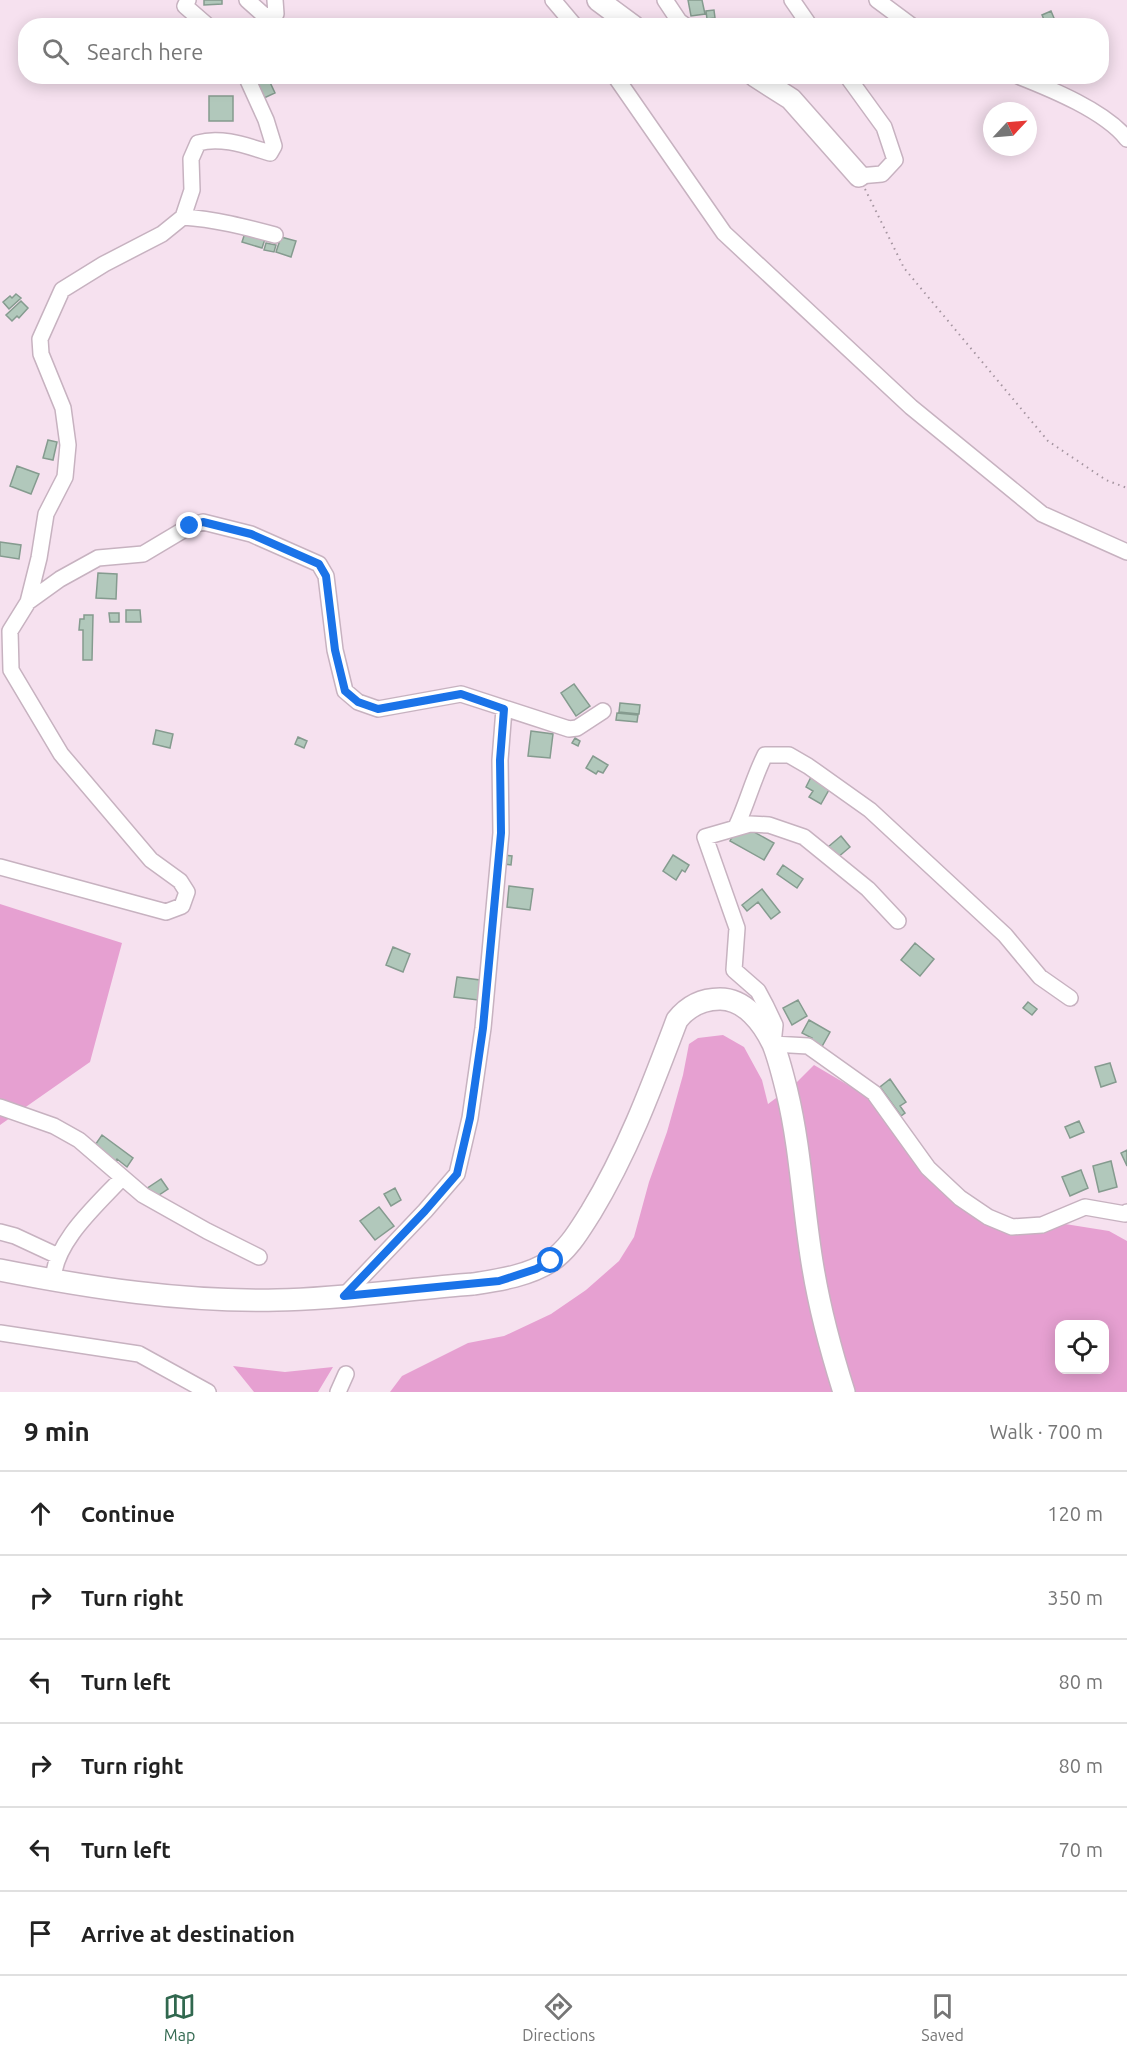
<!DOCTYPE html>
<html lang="en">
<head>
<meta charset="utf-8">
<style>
	:root { --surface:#fff; --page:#f6f6f6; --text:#222; --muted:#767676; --line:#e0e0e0; --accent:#31684f }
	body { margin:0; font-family:Ubuntu,sans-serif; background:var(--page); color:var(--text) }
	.controls { position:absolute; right:18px; bottom:18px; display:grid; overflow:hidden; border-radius:12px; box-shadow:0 3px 15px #0003 }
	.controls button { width:54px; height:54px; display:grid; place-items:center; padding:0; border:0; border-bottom:2px solid var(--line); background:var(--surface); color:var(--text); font:30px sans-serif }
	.compass { position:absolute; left:983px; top:102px; width:54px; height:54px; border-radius:50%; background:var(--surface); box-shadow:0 3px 15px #0003; rotate:64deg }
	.stop { position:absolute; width:18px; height:18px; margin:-14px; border:4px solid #1a73e8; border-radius:50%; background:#fff }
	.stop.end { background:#1a73e8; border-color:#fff; box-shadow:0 2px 6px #0008 }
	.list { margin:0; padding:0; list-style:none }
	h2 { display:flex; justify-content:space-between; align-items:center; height:78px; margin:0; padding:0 24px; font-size:26px }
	h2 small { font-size:20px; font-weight:400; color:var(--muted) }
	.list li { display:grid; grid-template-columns:39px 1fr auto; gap:18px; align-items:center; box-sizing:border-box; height:84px; padding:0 24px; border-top:2px solid var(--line) }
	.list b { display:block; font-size:22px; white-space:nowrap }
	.list em { font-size:20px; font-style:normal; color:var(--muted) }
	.icon { flex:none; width:33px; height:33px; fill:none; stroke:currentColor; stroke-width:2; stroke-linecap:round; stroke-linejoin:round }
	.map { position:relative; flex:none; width:1127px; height:1392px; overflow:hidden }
	.search { position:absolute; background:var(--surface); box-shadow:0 3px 15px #0003; left:18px; right:18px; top:18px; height:66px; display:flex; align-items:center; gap:15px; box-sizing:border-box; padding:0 21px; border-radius:24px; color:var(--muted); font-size:22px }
	.sheet { height:582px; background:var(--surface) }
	nav { display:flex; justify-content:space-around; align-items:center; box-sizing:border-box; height:84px; border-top:2px solid var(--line); background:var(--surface); font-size:16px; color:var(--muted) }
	nav a { display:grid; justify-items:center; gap:3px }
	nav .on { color:var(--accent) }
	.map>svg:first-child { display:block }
	.forest { fill:#e6a0d1; fill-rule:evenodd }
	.building { fill:#b1c8bb; stroke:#859b8f; stroke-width:1.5 }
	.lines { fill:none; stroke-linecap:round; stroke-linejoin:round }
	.street-casing { stroke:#c7b2c0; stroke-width:18 }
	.secondary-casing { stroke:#c7b2c0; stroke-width:24 }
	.path { stroke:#a595a0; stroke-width:2; stroke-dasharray:1.5 4.5; stroke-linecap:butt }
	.street { stroke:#fff; stroke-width:15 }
	.secondary { stroke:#fff; stroke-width:21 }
	.route { stroke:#1a73e8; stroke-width:8 }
</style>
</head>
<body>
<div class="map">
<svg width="1127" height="1392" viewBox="0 0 1127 1392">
	<rect width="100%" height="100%" fill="#f6e1ef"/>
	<path class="forest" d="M0,904l122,39 -32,119 -90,63z
		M723,1035l21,12 18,33 6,24 27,-20 19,-19 56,33 61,80 72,50 62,-4 44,7 18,10v151h-737l12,-16 66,-33 36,-7 47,-22 35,-24 33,-29 15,-24 15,-55 18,-50 16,-57 6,-31 9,-6zM1060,1324h44v46h-44z
		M233,1366l52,6 48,-5 -15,25h-64z"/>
	<path class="building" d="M204,0h18v4l-18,1z
		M688,0h14l3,14 -14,2z
		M714,10l1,8 -8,1 -1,-8z
		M1051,11l3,7 -9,4 -3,-7z
		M261,76h6l8,17 -11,5 -10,-18z
		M209,96h24v25h-24z
		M245,233l20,6 -3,9 -20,-6z
		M281,237l15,4 -5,16 -15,-5z
		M266,243l10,2 -2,7 -10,-2z
		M16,294l5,4 -12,11 -6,-7 7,-6 2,2z
		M21,301l7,7 -9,10 -2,-2 -5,5 -6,-6z
		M48,440l9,2 -4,18 -10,-2z
		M17,466l22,8 -8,20 -21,-8z
		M0,542l21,3 -2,14 -19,-3z
		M98,573l19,1 -1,25 -20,-1z
		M126,610h14l1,12h-15z
		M109,613h10v9h-9z
		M84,615h9l-1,45h-9v-30h-4l1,-11h4z
		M574,684l16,22 -14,10 -15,-23z
		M620,703l20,2 -1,9 -20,-2z
		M617,713l21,2 -1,7 -21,-2z
		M156,730l17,4 -3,14 -17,-4z
		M531,731l22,3 -3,24 -22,-2z
		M298,737l9,4 -3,7 -9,-4z
		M575,738l5,3 -2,5 -6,-3z
		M593,756l15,9 -5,8 -5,-2 -2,3 -10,-6z
		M811,777l19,11 -9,16 -12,-7 4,-6 -7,-4z
		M745,827l29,16 -10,17 -34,-19 5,-9 5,3z
		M841,836l9,11 -13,11 -9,-11z
		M505,855l7,1 -1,9 -7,-1z
		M673,855l16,10 -4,7 -3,-2 -6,10 -13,-9z
		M783,865l20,14 -6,9 -20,-14z
		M509,886l24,3 -3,21 -23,-3z
		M762,889l18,23 -9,7 -13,-17 -11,9 -5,-6z
		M915,943l19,16 -14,17 -19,-16z
		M393,947l17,7 -7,18 -17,-7z
		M457,977l23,3 -2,20 -24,-3z
		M798,1000l9,16 -15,9 -9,-17z
		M1028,1002l9,7 -5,6 -9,-7z
		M809,1020l21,12 -10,18 -11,-6 3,-6 -10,-5z
		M1110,1063l6,19 -15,5 -6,-20z
		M890,1079l16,23 -6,4 5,7 -4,3 -21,-29z
		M1079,1121l5,11 -14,6 -5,-11z
		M102,1135l31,23 -6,9 -10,-8 -3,5 -21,-16z
		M1127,1150v16l-6,-13z
		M1111,1161l6,26 -18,5 -6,-26z
		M1081,1170l7,18 -18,8 -8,-19z
		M161,1179l7,10 -15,10 -7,-10z
		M395,1188l6,12 -10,6 -7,-12z
		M379,1207l15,19 -19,14 -15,-19z"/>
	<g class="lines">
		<defs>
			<path id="street" d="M188,0l-3,6 23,20
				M247,0l18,16 11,-2 -1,-14
				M553,0l22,26
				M665,0l14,21 7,5
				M792,0l18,26
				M877,0l35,26
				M615,76l109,157 187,174 131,107 85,38
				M847,76l37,51 11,33 -13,14 -23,2
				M1018,76c33,13 87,35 109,63
				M183,217c32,2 62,10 92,18
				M28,602l32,-23 38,-21 45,-4 47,-28 13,-4 48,12 68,30 7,12 9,74 10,41 13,11 20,7 83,-15 108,35 8,-1 26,-17
				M736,827c11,-23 17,-48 29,-72h24l19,11 62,44 135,125 35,42 30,21
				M0,867l166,45 16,-6 5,-14 -7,-11 -29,-21 -90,-106 -50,-84 -1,-39 18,-29 11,-44 7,-44 19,-37 3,-32 -5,-37 -22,-54 -1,-15 22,-49 42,-26 58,-30 21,-17 9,-27 -1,-31 7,-16c23,-7 49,3 72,10l4,-7 -8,-26 -20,-44
				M898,921l-30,-32 -64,-52 -35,-12 -19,-1 -45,13 32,91 -3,42 24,21 8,15 9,19 -2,19 35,2 66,47 54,75 32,30 28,19 24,10 30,-2 43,-18 40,7 2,-2
				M0,1107l54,19 25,14 64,55 64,36 52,26
				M0,1232l15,4 43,20
				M53,1281c1,-39 44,-76 69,-103
				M344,1296l81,-85 32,-37 13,-56 13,-90 18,-195 -1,-73 4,-51
				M0,1333l139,21 69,38
				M338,1392l8,-18"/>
			<path id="secondary" d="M598,0l35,26
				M755,76l36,23 68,77
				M0,1270c91,18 183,32 277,30 65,-1 130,-11 196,-16 26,-4 55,-8 78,-23 18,-12 29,-32 40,-49 37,-61 61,-126 86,-192 11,-14 25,-21 43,-21 25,0 43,24 53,45 6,15 10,32 14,48 14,58 16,118 26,176 7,42 18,83 31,124"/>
		</defs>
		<use href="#street" class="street-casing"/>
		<use href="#secondary" class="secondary-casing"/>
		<path class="path" d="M865,189l39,79 144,173 58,39 21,8"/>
		<use href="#street" class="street"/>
		<use href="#secondary" class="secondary"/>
	</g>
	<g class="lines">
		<path class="route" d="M190,526l13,-4 48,12 68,30 7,12 9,74 10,41 13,11 20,7 83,-15 43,15 -4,51 1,73 -18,195 -13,90 -13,56 -32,37 -81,85 155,-15 37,-12 15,-8"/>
	</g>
</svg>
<div class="controls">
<button><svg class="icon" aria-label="locate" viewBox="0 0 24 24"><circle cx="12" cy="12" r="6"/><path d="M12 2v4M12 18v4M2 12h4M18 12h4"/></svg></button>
</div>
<svg class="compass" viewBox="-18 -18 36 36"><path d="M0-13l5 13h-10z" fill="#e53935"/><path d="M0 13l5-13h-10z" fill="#767676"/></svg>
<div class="stop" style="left:551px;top:1261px"></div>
<div class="stop end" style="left:190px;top:526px"></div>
<div class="search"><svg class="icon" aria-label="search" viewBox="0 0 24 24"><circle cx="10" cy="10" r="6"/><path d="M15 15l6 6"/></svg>Search here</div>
</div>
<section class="sheet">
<h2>9 min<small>Walk · 700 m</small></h2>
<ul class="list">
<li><svg class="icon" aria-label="ahead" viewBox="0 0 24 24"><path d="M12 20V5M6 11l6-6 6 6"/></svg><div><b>Continue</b></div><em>120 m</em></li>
<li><svg class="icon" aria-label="right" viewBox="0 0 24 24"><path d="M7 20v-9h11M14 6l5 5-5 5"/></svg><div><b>Turn right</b></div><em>350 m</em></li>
<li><svg class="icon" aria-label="left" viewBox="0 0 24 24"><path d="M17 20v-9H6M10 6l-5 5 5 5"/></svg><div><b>Turn left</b></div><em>80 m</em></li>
<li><svg class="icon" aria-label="right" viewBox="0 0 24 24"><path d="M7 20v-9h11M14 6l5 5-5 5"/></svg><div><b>Turn right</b></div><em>80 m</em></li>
<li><svg class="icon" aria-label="left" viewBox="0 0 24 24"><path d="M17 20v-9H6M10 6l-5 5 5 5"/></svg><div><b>Turn left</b></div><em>70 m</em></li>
<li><svg class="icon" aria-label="arrive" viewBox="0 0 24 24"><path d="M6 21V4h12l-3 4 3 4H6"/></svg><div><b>Arrive at destination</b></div></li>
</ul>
</section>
<nav>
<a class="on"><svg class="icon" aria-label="map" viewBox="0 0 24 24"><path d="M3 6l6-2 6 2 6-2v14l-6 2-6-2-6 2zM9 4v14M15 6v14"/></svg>Map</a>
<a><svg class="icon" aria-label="directions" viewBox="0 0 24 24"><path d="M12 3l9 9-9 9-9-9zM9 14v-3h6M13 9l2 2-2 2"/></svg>Directions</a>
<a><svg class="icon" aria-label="saved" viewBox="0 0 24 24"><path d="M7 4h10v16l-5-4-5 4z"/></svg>Saved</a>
</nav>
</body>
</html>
